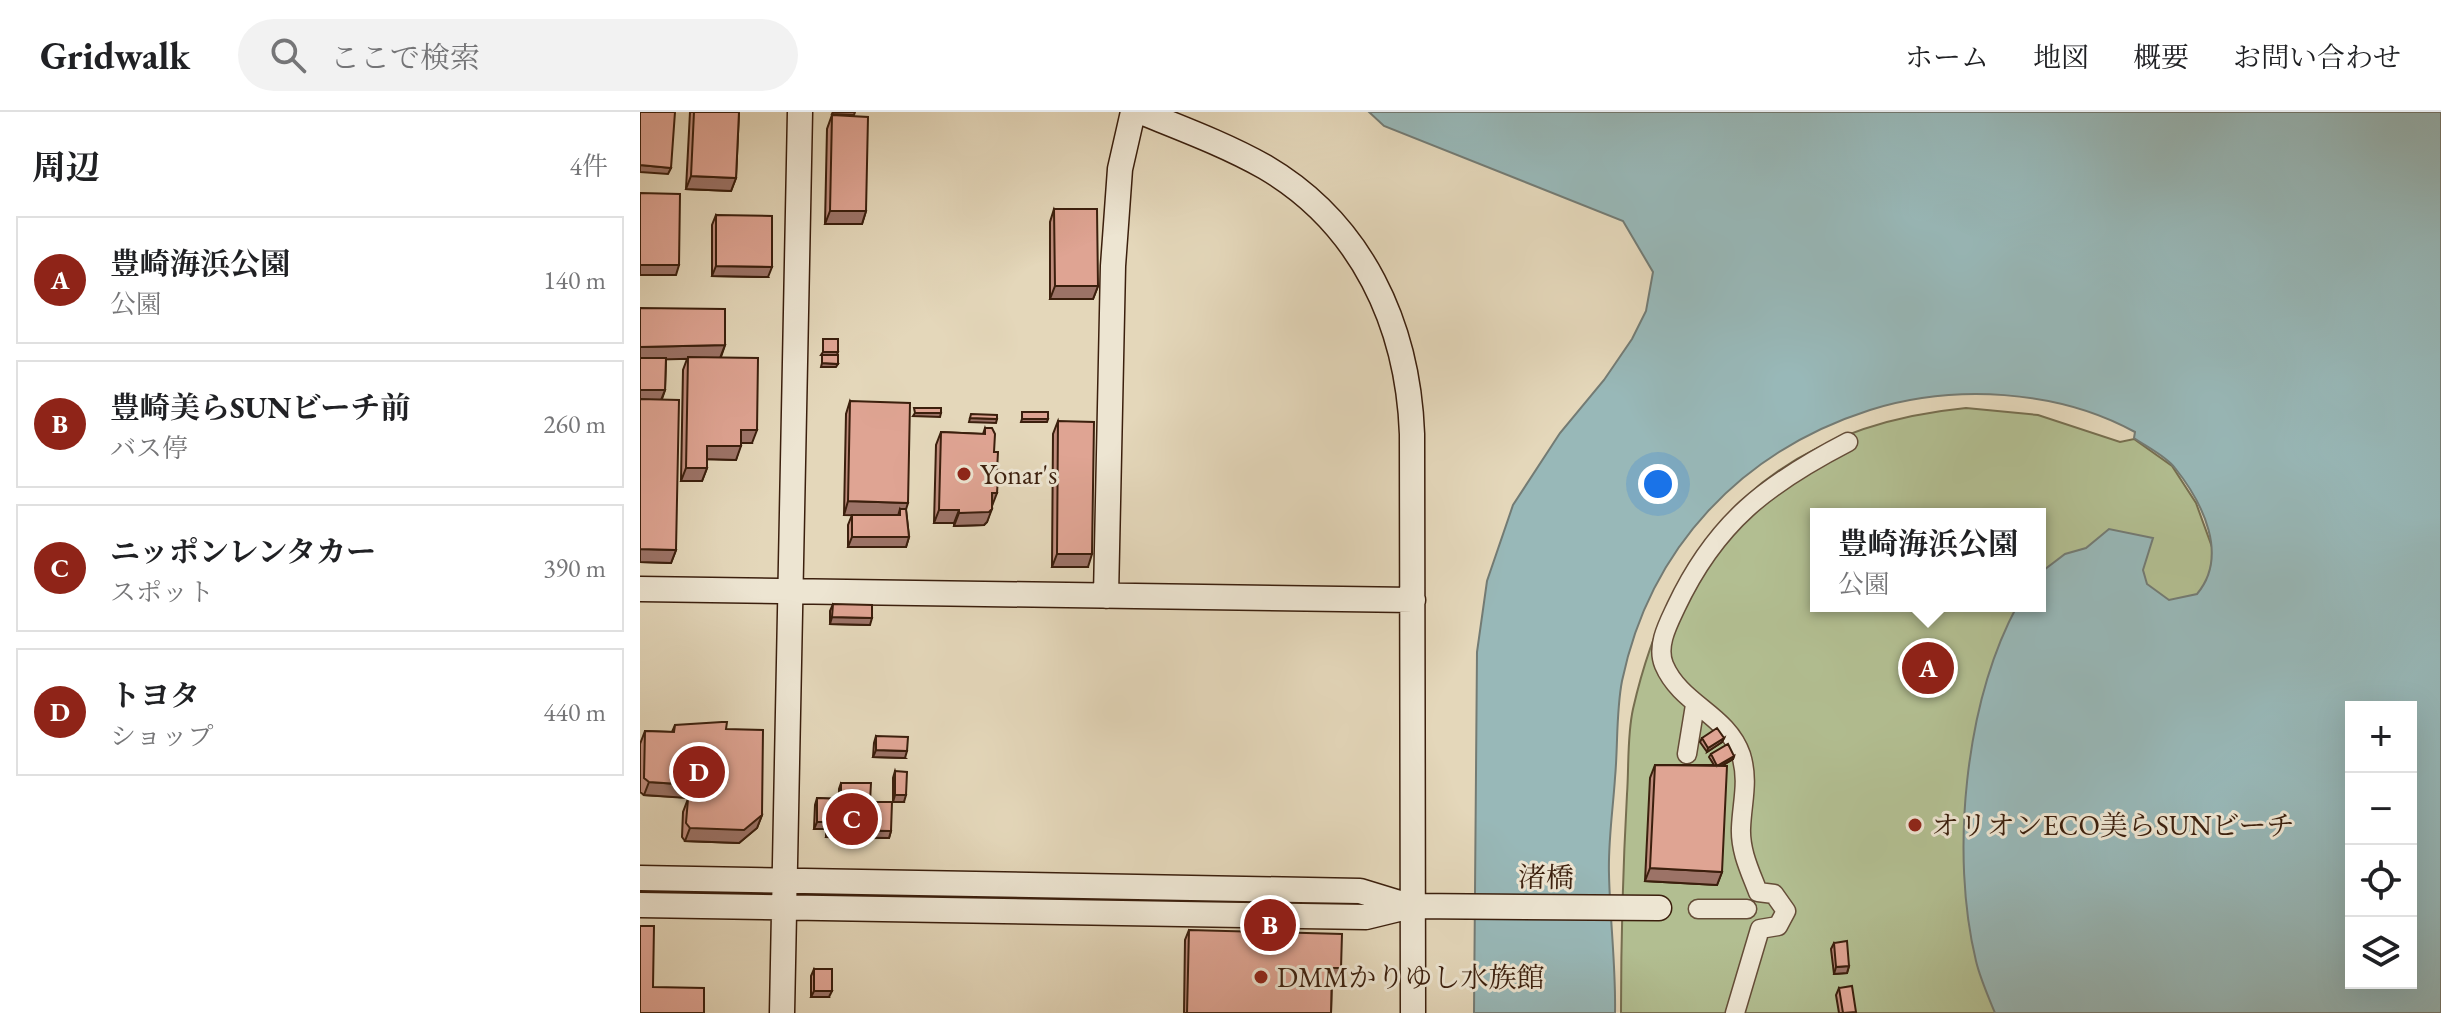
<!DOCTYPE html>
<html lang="ja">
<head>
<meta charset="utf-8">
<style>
	:root { --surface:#fff; --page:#f2f2f2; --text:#202124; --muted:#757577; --line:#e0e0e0; --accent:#8f2418 }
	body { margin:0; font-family:"EB Garamond","Noto Serif JP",serif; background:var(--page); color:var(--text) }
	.controls { position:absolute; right:24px; bottom:24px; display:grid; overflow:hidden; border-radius:0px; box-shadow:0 8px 32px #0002 }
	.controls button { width:72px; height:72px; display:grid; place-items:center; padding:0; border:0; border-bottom:2px solid var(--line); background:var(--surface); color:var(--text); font:40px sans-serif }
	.you { position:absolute; left:1018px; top:372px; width:28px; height:28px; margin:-20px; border:6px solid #fff; border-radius:50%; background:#1a73e8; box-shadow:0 0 0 12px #1a73e833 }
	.badge { display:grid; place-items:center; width:52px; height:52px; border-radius:50%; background:var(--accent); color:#fff; font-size:26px; font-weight:700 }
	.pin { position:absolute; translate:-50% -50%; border:4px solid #fff; box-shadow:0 2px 8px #0006 }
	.popup { position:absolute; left:1170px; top:396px; width:236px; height:104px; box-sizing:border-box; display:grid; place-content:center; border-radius:0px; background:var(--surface); filter:drop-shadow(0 2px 6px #0005); font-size:26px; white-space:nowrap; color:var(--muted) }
	.popup b { font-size:30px; color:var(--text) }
	.popup::after { content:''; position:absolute; left:50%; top:100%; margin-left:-16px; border:16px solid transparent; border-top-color:var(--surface) }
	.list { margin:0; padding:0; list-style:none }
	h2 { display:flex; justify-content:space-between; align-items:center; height:104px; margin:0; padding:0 32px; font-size:34px }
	h2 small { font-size:26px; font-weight:400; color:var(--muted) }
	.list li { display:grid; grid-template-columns:52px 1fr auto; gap:24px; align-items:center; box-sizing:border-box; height:128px; margin:0 16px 16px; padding:0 16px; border:2px solid var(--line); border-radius:0px }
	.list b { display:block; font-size:30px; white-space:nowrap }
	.list p { margin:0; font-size:26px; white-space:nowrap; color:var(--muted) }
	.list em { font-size:26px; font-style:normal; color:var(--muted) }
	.icon { flex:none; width:44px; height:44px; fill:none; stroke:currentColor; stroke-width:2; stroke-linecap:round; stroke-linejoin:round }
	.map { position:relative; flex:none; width:1801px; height:901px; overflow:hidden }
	header { display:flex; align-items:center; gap:48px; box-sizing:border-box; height:112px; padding:0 40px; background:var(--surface); border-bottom:2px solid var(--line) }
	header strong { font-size:38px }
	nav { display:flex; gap:44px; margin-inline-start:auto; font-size:28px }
	.search { width:560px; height:72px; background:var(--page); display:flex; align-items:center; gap:20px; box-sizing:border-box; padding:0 28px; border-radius:44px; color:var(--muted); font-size:30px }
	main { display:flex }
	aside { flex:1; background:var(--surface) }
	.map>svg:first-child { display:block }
	.green { fill:#b2be91; stroke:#766e4f; stroke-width:2; fill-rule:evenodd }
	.water { fill:#98b8b8; stroke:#737b74; stroke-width:2; fill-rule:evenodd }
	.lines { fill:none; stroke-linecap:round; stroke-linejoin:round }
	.street-casing { stroke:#654d38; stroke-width:21 }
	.secondary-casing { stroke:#3b1f0d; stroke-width:27 }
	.street { stroke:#ede5d2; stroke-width:18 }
	.secondary { stroke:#ede5d2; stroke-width:24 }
	.wall { fill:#c08d7e; stroke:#3b1f0d; stroke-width:2 }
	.shaded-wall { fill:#9c7367; stroke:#3b1f0d; stroke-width:2 }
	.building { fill:#dfa493; stroke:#3b1f0d; stroke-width:2 }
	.poi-dot { fill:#8f2418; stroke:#ede5d2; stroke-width:3 }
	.labels { text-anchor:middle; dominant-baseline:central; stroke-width:6; stroke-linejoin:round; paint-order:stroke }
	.poi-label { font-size:28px; fill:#3b1f0d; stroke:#ede5d2; text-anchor:start }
	.street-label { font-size:28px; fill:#3b1f0d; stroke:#ede5d2 }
</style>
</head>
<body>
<header>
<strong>Gridwalk</strong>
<div class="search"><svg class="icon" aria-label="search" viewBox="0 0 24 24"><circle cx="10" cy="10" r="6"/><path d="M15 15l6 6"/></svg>ここで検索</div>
<nav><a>ホーム</a><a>地図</a><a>概要</a><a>お問い合わせ</a></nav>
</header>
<main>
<aside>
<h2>周辺<small>4件</small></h2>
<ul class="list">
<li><span class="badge">A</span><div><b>豊崎海浜公園</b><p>公園</p></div><em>140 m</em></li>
<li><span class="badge">B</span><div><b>豊崎美らSUNビーチ前</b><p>バス停</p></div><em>260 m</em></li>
<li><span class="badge">C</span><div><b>ニッポンレンタカー</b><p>スポット</p></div><em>390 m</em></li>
<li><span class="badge">D</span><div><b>トヨタ</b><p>ショップ</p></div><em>440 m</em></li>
</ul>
</aside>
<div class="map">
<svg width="1801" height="901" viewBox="0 0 1801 901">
	<rect width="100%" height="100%" fill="#e4d7ba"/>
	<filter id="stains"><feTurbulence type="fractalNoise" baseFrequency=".0025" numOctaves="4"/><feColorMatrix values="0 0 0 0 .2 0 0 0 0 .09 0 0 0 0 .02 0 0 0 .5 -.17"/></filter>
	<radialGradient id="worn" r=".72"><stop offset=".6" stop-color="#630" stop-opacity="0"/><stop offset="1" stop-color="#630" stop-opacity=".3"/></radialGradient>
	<path class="green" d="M1326,296l72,7 82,27 14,-3 38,27 24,37 16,44 -3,466h-588c0,-73 2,-146 6,-219 2,-27 0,-58 6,-85 41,-181 147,-283 333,-301zM1176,402h224v92h-224z"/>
	<path class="water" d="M729,0h1072v901h-446c-7,-17 -15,-35 -19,-52 -26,-107 -11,-258 41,-355h23v-33l25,-19 21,-6 23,-19 44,9 -10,32 4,14 22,16 28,-6c32,-38 6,-91 -22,-126 -9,-12 -28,-21 -41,-30l1,-6c-78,-43 -182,-48 -265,-22 -128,41 -220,137 -248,271 -6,31 -4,65 -7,97 -2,31 -7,64 -6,96 1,47 7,93 6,139h-141l3,-361 10,-71 26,-76 47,-72 44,-53 28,-41 14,-28 7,-39 -30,-51 -239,-95zM1711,595h60v276h-60z"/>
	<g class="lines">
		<defs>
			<path id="street" d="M1047,642l8,-49
				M1058,797h49
				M1095,901l25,-84 18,-3 8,-15 -12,-17 -16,-2c-8,-21 -18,-41 -17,-64 1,-26 8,-47 0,-73 -14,-41 -60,-50 -77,-90 -8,-19 4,-41 12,-58 40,-85 91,-123 172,-165"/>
			<path id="secondary" d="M501,0c42,17 85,33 124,55 97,57 143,158 147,267l1,579
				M0,477l773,11
				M466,484l7,-330 7,-97 13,-57
				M0,766l720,13 49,15
				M0,793l726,12 45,-11 248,2
				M142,901l18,-901"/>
		</defs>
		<use href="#street" class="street-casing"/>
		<use href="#secondary" class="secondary-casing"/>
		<use href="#street" class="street"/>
		<use href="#secondary" class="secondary"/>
	</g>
	<path class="wall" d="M50,0h49l-3,66 -5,13 -45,-2z
		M192,3l34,96 -4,13h-37l2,-95z
		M414,97l44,77 -5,13h-43v-77z
		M76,103l52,62 -56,-1v-51z
		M0,196l85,37 -4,12 31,86h-11l-5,17 -29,-1v9l-5,13h-21l2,-111 4,-11h-21l-1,31 -3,9 14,151 -5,13 -31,-1z
		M210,289l56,109 3,27 -3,10h-58v-22l4,-10h27h-35l2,-101z
		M418,309l30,146h-36l1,-133z
		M345,316l9,24 3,19 -2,6 -3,29 -5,16 -3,3 -30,1v-3h-20l2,-78 5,-13 42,2z
		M193,492l37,21 -40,-1v-13z
		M35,613l51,4 36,86 -5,13 -18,15 -54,-2 -3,-4 1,-25 5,-13 6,-1 -50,-3 -4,-3v-48l5,-13 27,1z
		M236,624l29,22 -32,-1 1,-14z
		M1062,626h22l-2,4 -15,10 -7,-10z
		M1071,642l23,2 -1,3 -11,7v106l-5,13 -72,-4 5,-103 5,-13h59l-5,-8z
		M255,659l9,31h-11v-24z
		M201,671l29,19 21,29 -2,7 -63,-1v-8h-12l1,-24 2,-7 22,1v-10z
		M549,818l149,48h-6l-1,35h-147l1,-73z
		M1194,831l15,23 -2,7 -13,1 -3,-25z
		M174,857l15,28h-18v-21z
		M1199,876l16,25h-16l-3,-18z"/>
	<path class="shaded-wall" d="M193,0h22l-1,3 -22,-1z
		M0,53l31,3 -3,6 -28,-2z
		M51,64l45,2 -5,13 -45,-2z
		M190,99h36l-4,13h-37z
		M0,153h39l-3,10h-36z
		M76,154l56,1 -4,10 -56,-1z
		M415,174h43l-5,13h-43z
		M85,233l-5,13 -80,2v-13z
		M183,240h15l-1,3h-16z
		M182,251l16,1 -2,3h-15z
		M0,278h25l-4,10h-21z
		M275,301h26l-1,4 -27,-1z
		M330,306l27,1 -1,4 -27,-1z
		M382,307h26l-1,3h-26z
		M101,318h16l-5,13h-16z
		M67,334h34l-5,14 -33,-1z
		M46,356h21l-5,13h-21z
		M352,381h5l-5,13z
		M208,389l60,2 -4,13 -4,-7 -2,7 -54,-1z
		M352,397l-5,13 -3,3 -30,1 5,-13z
		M299,398h20l-5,13h-20z
		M212,425h57l-3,10h-58z
		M0,437l36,1 -5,13 -31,-1z
		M417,442h35l-4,13h-36z
		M192,505l40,1 -2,7 -40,-1z
		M1084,626l-2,4 -15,10 1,-4z
		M236,638l31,1 -2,7 -32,-1z
		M1094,644l-1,3 -17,10 1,-3z
		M9,670l58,4 -5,13 -58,-4z
		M255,683h11l-2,7h-11z
		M122,703l-5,13 -18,15 -54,-2 5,-13z
		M177,710h12l-3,7h-12z
		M189,718l62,1 -2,7 -63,-1z
		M1010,756l72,4 -5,13 -72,-4z
		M1209,854l-2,7 -13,1 2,-7z
		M692,856h9l-3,10h-9z
		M174,879h18l-3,6h-18z"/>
	<path class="building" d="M0,0h35l-4,56 -31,-3z
		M54,0h45l-3,66 -45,-2z
		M192,3l36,2 -2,94h-36z
		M0,81l40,1 -1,71h-39z
		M414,97h43l1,77h-43z
		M76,103l56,1v51l-56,-1z
		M0,196l85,1v36l-85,2z
		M183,227h15v13h-15z
		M182,243h16v9l-16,-1z
		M48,245l70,1 -1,72h-16v16h-34v22h-21z
		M0,246h26l-1,32h-25z
		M0,287l39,1 -3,150 -36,-1z
		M210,289l60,2 -2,100 -60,-2z
		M274,296h27v5h-26z
		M382,300h26v7h-26z
		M331,302l26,1v4l-27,-1z
		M418,309l36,1 -2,132h-35z
		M345,316h7l3,6 -1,18h4l-1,19h-4v6h5l-1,16h-5v16l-3,3 -30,1v-3h-20l2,-78 44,2z
		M260,397h6l3,28h-57v-22h48z
		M193,492l39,1v13l-40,-1z
		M82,610h5l-1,7 37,1 -1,85 -18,15 -54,-2 -4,-5 2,-24 18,-3 1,-10 -58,-4 -5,-4 1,-47 29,1 1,-7z
		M1077,616l7,10 -16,10 -6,-10z
		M236,624l32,1 -1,14 -31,-1z
		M1088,632l6,12 -17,10 -6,-12z
		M1015,653l72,1 -5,106 -72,-4z
		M255,659l12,1 -1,23h-11z
		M201,671h30l-1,19h22l-1,29 -62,-1v-8h-12v-24l24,1z
		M0,814h14l-1,61 51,1v25h-64z
		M549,818l153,4 -1,34h-9l-1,45h-144z
		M1207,829l2,25 -13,1 -2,-24z
		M174,857h18v22h-18z
		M1212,874l4,26 -13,1 -4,-25z"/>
	<g class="poi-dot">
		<circle cx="324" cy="362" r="8"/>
		<circle cx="1275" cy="713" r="8"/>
		<circle cx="621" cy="865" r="8"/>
	</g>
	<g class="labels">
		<g class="poi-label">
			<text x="340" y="362">Yonar's</text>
			<text x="1291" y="713">オリオンECO美らSUNビーチ</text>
			<text x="637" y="865">DMMかりゆし水族館</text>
		</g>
		<g class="street-label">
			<text transform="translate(906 765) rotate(1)">渚橋</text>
		</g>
	</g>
	<rect width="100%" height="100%" filter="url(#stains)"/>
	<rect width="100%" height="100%" fill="url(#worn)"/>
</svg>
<div class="controls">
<button>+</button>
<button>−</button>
<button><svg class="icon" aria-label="locate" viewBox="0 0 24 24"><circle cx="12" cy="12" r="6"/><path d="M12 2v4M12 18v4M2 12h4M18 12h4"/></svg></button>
<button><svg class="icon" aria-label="layers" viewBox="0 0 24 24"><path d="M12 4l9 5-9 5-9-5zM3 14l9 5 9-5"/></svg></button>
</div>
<div class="you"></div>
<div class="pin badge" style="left:1288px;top:556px">A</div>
<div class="popup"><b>豊崎海浜公園</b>公園</div>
<div class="pin badge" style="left:630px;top:813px">B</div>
<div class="pin badge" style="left:212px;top:707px">C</div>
<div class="pin badge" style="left:59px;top:660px">D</div>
</div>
</main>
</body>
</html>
